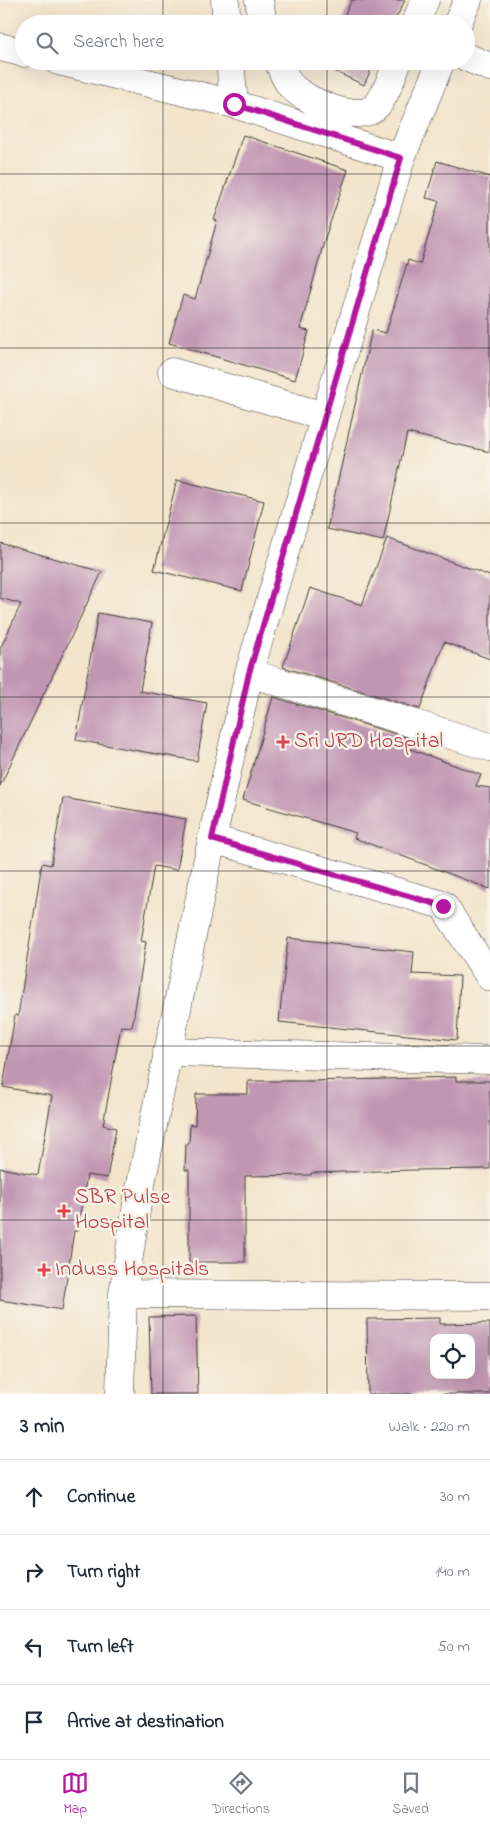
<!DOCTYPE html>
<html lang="en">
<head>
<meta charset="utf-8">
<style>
	:root { --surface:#fff; --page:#f6f6f7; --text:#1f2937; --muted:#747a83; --line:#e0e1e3; --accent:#b5179e }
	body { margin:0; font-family:"Indie Flower",sans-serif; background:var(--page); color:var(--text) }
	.controls { position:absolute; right:15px; bottom:15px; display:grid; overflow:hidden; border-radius:10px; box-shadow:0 5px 20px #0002 }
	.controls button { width:45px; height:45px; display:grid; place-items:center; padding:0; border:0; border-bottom:1px solid var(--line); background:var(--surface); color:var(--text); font:25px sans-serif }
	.stop { position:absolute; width:15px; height:15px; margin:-11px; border:4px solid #b5179e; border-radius:50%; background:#fff }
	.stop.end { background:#b5179e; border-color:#fff; box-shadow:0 1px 5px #0008 }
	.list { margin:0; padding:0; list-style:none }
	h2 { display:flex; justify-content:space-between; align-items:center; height:65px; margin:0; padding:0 20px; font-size:21px }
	h2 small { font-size:16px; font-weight:400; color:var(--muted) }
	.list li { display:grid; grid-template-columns:32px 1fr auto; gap:15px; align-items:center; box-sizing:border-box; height:75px; padding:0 20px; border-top:1px solid var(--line) }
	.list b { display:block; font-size:19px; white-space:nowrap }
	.list em { font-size:16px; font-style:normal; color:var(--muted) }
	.icon { flex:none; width:28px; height:28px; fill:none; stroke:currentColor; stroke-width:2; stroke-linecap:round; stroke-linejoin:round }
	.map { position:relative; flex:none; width:490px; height:1394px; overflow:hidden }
	.search { position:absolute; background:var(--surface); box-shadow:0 5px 20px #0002; left:15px; right:15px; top:15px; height:55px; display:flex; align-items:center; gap:12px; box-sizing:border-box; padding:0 18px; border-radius:28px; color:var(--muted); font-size:19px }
	.sheet { height:365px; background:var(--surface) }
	nav { display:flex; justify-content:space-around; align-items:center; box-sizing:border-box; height:70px; border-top:1px solid var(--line); background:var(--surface); font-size:14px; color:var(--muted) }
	nav a { display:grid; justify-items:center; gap:2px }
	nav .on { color:var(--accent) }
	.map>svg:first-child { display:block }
	.building { fill:#c196b3; fill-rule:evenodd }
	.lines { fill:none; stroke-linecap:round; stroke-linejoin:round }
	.minor-casing { stroke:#3c3a36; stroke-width:29 }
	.minor { stroke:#fff; stroke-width:28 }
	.route { stroke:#b5179e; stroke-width:6 }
	.grid { fill:none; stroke:#1c1c1c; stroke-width:1; stroke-opacity:0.55 }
	.health-dot { fill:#e0444e; stroke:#f7f3e8; stroke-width:2 }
	.labels { text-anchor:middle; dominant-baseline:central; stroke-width:5; stroke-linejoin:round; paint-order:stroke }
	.health-label { font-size:22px; fill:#be3a42; stroke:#f7f3e8; text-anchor:start }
</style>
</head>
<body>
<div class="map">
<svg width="490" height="1394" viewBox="0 0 490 1394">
	<rect width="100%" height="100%" fill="#f7f3e8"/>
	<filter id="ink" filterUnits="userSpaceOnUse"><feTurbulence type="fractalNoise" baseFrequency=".02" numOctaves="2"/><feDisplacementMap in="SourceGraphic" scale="10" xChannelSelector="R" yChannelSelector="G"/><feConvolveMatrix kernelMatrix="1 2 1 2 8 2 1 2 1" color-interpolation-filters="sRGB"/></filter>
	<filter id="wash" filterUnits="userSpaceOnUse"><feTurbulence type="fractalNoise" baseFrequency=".0096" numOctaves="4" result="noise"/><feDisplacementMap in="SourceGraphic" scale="20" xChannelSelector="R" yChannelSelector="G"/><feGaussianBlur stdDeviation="1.12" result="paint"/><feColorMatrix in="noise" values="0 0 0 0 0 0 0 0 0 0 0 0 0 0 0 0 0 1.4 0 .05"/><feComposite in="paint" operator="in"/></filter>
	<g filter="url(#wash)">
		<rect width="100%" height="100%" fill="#f3e4cb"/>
		<g id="blocks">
			<path class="building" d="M352,0h53l-12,24h-53z
				M323,61h52l-11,24 -43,-20z
				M243,135l105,35 -23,68 -25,91 9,2 -14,49 -126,-37 14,-48 12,4 22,-78 -3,-1z
				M437,161l53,16v275l-83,-19 -24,108 -56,-12 45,-199 14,3 22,-73 12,4 19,-63 -13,-3z
				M177,480l87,21 -22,90 -88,-21z
				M387,538l103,38v83l-46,-17 -24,67 -137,-42 27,-79 52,17z
				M0,543l102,29 -102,214v-137l21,-45 -21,-6z
				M98,613l54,10 -12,68 67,12 -10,58 -121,-21z
				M273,697l136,41 -4,9 76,28 -5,11 14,2v101l-136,-51 2,-5 -113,-33z
				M63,798l123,21 -9,51 -23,-4 -13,75 5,1 -14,85 -11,-1 -18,99 13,3 -9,50 -20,-3 -10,56h-3l-12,79 -62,-10v-132l38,7 14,-79 -49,-9 12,-72 3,1 24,-153 9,2z
				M288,938l126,14 -2,22 48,2 -3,64 -178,-18z
				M456,1077v4h34v88l-77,1 -102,3v2l-66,1v86h-56v-92h-4l1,-26h3l1,-20 5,1 1,-31h52v-13h62z
				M196,1316l2,78h-47l-2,-77z
				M440,1318v6l50,-1v71h-122l-1,-75zM434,1338h37v37h-37z"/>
		</g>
	</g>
	<g filter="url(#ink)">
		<use href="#blocks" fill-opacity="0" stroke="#3c3a36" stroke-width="1"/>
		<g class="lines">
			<defs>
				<path id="minor" d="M225,0l2,24
					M259,0l4,24
					M415,24l10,-24
					M457,24l11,-24
					M0,47l24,6
					M466,57l24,10
					M58,61l176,43 167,54
					M230,61l4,43
					M278,61c4,8 7,19 13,25 15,15 70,41 87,18 8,-9 15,-31 20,-43
					M172,372l152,44
					M249,673l241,74
					M212,839l231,66 47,72
					M167,1052l323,8
					M123,1294l367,2
					M120,1394l3,-100 15,-96 74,-359 37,-166 152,-515 40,-97"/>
			</defs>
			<use href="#minor" class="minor-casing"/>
			<use href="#minor" class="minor"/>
		</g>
	</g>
	<g class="lines" filter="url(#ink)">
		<path class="route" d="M234,104l167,54 -152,515 -37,166 231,67"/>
	</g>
	<path class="grid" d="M163,0v24M327,0v24M163,61v1333M327,61v1333M0,174h490M0,348h490M0,523h490M0,697h490M0,871h490M0,1046h490M0,1220h490"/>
	<g class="health-dot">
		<path d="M280.5 734.5h5v5h5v5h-5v5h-5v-5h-5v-5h5z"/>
		<path d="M61.5 1203.5h5v5h5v5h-5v5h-5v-5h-5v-5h5z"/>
		<path d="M41.5 1262.5h5v5h5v5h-5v5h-5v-5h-5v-5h5z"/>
	</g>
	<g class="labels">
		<g class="health-label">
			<text x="294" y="742">Sri JRD Hospital</text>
			<text x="75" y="1198">SBR Pulse<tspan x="75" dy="25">Hospital</tspan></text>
			<text x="55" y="1270">Induss Hospitals</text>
		</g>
	</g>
</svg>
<div class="controls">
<button><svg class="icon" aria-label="locate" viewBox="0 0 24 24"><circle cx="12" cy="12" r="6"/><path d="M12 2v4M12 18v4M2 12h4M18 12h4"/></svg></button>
</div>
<div class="stop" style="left:234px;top:104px"></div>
<div class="stop end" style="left:443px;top:906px"></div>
<div class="search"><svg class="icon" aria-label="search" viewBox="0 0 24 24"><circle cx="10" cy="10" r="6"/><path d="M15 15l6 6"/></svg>Search here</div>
</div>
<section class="sheet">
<h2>3 min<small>Walk · 220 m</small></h2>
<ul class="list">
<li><svg class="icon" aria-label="ahead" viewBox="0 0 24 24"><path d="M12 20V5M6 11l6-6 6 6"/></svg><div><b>Continue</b></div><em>30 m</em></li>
<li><svg class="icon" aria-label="right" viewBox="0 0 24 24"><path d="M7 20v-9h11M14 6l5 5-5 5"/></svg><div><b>Turn right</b></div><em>140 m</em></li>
<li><svg class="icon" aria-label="left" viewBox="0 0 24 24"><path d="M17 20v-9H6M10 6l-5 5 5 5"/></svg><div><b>Turn left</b></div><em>50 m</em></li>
<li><svg class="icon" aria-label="arrive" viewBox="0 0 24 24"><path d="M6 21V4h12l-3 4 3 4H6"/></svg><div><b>Arrive at destination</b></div></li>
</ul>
</section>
<nav>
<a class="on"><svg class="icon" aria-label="map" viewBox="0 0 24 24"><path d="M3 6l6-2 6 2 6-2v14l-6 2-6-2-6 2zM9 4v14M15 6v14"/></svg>Map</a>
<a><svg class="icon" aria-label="directions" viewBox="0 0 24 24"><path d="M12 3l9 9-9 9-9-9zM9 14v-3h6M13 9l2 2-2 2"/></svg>Directions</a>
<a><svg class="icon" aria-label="saved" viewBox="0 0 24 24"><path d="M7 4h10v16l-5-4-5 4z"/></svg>Saved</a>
</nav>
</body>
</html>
